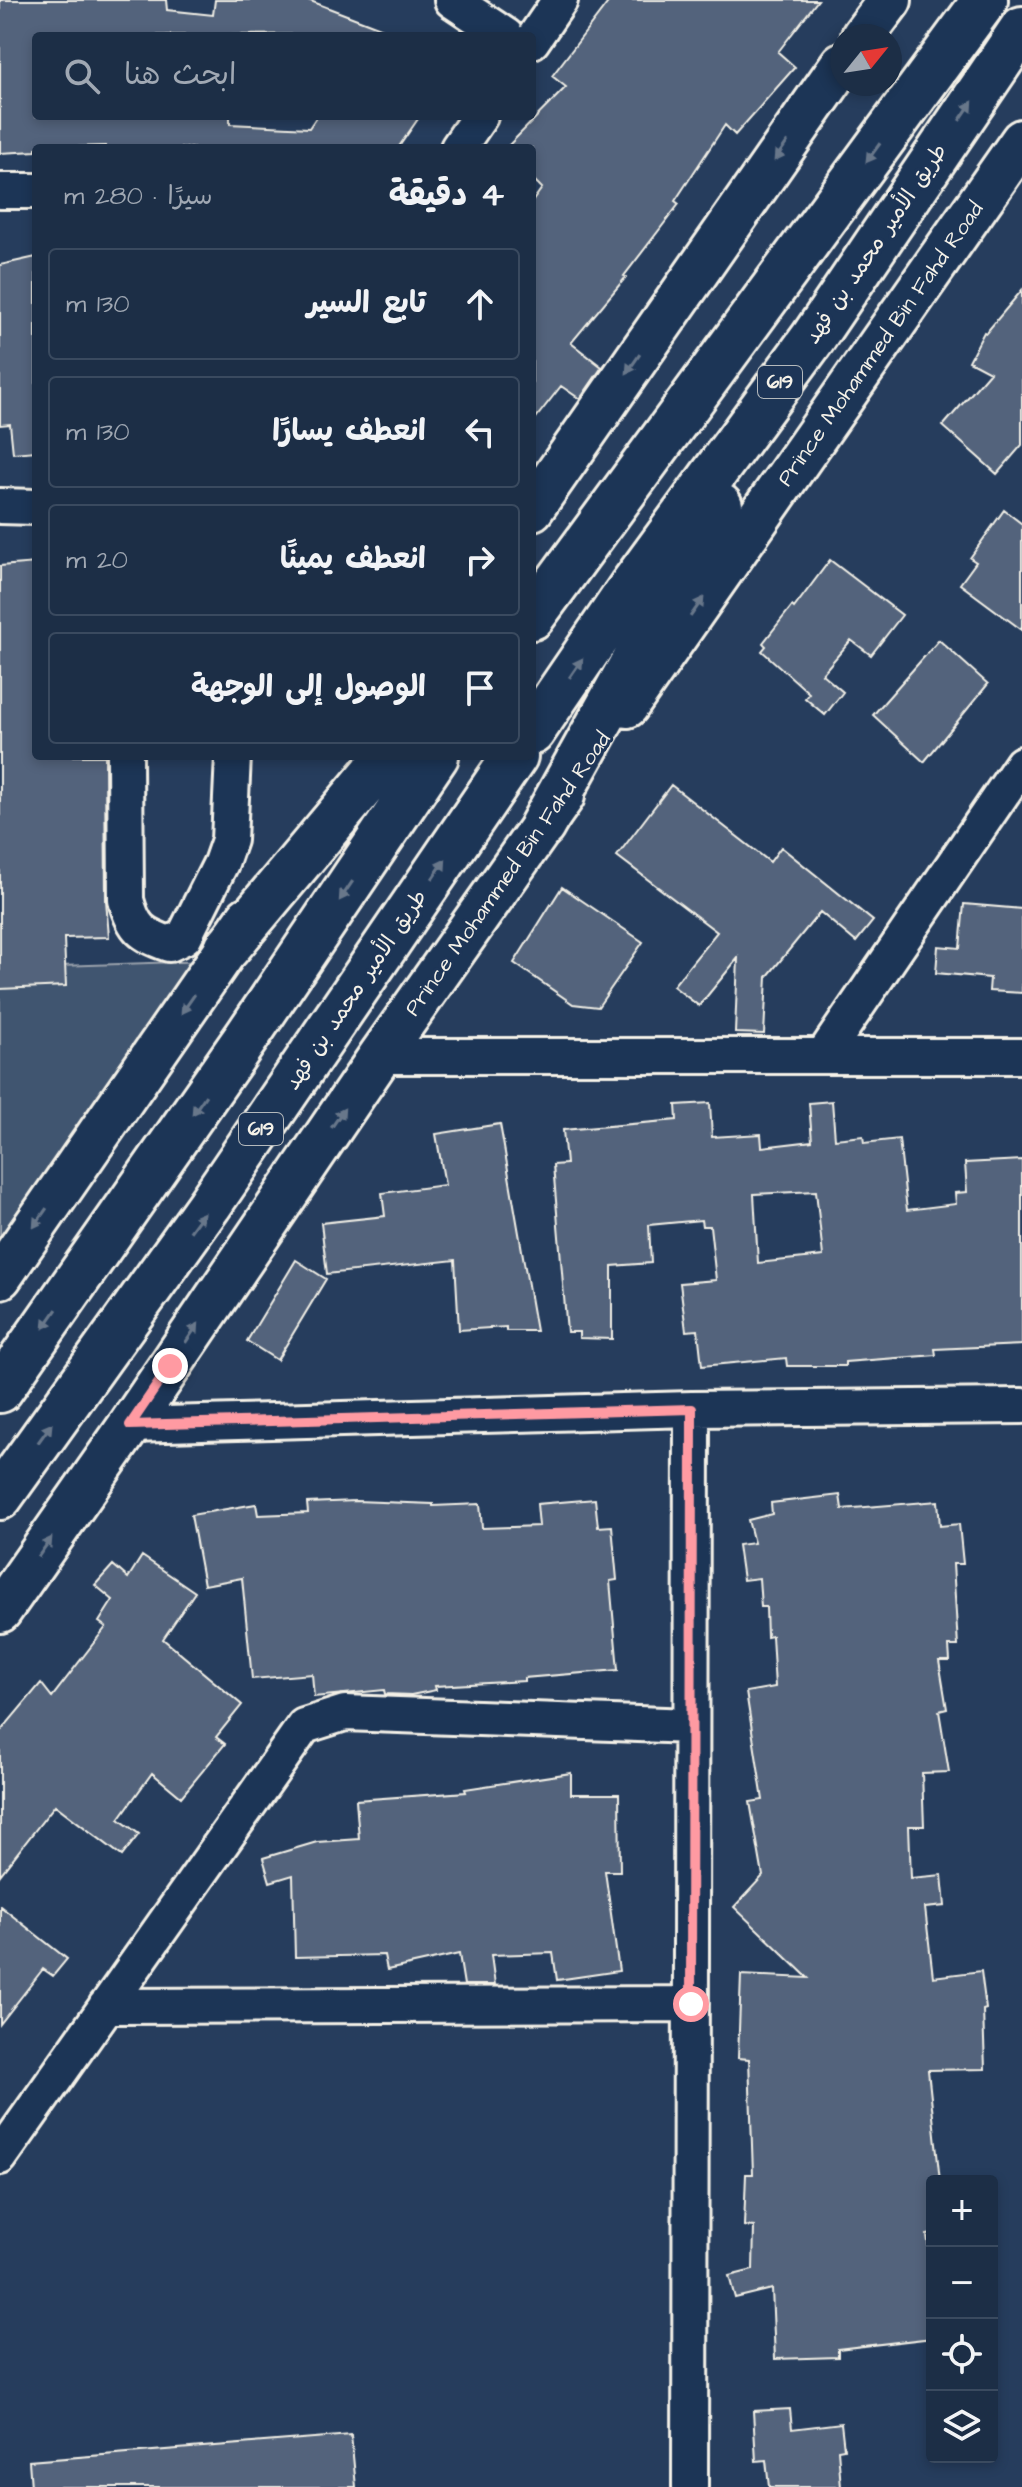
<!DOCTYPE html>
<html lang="ar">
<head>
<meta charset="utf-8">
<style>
	:root { --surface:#1c2e46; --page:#25364d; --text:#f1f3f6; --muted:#a0a8b3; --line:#3a4a5f }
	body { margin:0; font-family:"Architects Daughter","Playpen Sans Arabic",sans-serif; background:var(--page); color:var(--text); direction:rtl }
	.controls { position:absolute; right:24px; bottom:24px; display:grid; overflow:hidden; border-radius:8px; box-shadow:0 4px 12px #0003 }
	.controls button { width:72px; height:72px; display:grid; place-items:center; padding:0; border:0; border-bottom:2px solid var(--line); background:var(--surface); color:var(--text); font:40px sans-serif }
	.compass { position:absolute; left:830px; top:24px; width:72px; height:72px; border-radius:50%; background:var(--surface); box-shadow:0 4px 12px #0003; rotate:60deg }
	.stop { position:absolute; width:24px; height:24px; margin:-18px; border:6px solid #ff9aa2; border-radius:50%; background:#fff }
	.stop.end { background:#ff9aa2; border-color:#fff; box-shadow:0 2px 8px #0008 }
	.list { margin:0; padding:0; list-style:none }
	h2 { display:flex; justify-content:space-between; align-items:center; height:104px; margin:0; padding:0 32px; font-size:34px }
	h2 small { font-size:26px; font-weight:400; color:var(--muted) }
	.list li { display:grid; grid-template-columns:52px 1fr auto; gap:24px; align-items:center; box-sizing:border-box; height:112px; margin:0 16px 16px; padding:0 16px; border:2px solid var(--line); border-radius:8px }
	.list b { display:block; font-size:30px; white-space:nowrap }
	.list em { font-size:26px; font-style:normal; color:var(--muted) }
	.icon { flex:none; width:44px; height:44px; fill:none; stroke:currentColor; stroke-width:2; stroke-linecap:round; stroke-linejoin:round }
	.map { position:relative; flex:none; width:1022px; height:2487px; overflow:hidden; direction:ltr }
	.search { position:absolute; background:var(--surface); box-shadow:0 4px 12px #0003; left:32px; top:32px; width:504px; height:88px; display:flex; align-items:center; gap:20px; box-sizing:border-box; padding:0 28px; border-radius:8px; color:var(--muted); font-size:30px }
	.panel { position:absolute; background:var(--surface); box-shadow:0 4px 12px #0003; left:32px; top:144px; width:504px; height:616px; border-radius:8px; direction:rtl }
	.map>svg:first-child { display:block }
	.green { fill:#40546f; stroke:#9aa2ac; stroke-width:2 }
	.building { fill:#52647b; stroke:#f4f1e8; stroke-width:2; fill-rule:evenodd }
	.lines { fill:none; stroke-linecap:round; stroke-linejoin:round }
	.minor-casing { stroke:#f4f1e8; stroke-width:40 }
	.major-casing { stroke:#f4f1e8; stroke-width:48 }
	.highway-casing { stroke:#f4f1e8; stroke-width:50 }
	.minor { stroke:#1d3557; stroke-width:34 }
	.major { stroke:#1d3557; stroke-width:42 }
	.highway { stroke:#1d3557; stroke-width:44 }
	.oneway { fill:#68778a }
	.route { stroke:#ff9aa2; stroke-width:10 }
	.labels { text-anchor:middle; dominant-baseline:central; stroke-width:6; stroke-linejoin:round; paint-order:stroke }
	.shield { fill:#1d3557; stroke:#b4b9bc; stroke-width:2 }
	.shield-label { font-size:20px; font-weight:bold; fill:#f4f1e8 }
	.street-label { font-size:22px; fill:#f4f1e8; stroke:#1d3557 }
</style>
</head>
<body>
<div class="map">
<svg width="1022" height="2487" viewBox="0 0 1022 2487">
	<rect width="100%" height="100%" fill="#263d5d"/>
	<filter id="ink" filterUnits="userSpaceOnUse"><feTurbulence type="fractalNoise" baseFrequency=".0125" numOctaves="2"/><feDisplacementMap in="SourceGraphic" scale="16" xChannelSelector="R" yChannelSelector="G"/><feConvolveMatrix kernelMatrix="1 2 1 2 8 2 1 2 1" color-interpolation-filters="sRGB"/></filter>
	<g filter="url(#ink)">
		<path class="green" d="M209,961l-209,294v-287z"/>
		<path class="building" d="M0,0h166l1,10 46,5 2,-15h93l88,34 -360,2v80h194v8l79,4 8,-12h103l-22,32h-293v-2l-69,2v3l-36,2z
			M610,0h208l-40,52 17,15 -60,68 -10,-10 -50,76 4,3 -55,72 2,1 -55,66 31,24 -22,32 -19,-13 -29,37v-221l10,-14 -10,-10v-30h-26l60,-61 -14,-11z
			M36,257v194l-23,2 -3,-29 -10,1v-160z
			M1022,290v155l-25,29 -54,-48 47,-54 -21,-11 15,-29 2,1z
			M1004,510l18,14v106l-62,-46 16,-22 -6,-4z
			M830,560l72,55 -31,40 -20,-15 -29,34 21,18 -18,23 -20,-17 4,-5 -47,-42 4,-5 -3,-3 29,-37 2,2z
			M36,563v193h69l1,144 3,37 -45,1 2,48 -66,3v-423z
			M939,640l49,44 -64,78 -51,-47z
			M671,785l99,77 11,-15 92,74 -17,21 -36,-30 -53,65 -3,57 -29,-1 3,-75 -39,48 -26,-20 44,-54 -100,-76z
			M562,887l81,55 -45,65 -25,-3 -59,-41z
			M964,904l58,5v84l-33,-2 1,-13 -54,-5 2,-27 22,2z
			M832,1101l3,38 28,-3 1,7 35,-4 8,71 49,-6 -1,-11 12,-1 -2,-29 57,-3v185l-87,4 1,6 -91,7v4h-58l-1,-8 -84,8 -4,-36 -12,1 -6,-48 36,-3 -6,-54h-8l-1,-6 -52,5 2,38 -39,3v73l-33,-1v-6h-12l-14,-167 13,-1 -3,-34 114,-10 -1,-15 34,-2 2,34 49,-3 1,13 50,-6 -3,-38zM816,1191l7,65 -65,7 -4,-69z
			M500,1124l36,207h-30v-4l-47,3 -4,-70 -128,14 -6,-51 64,-7 -3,-23 63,-8 -9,-51z
			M296,1260l30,19 -49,81 -30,-19z
			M840,1495l2,14 96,-8 2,25 19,-2 4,40h-10l5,82h-9l1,15h-11l8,48 -8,2 10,61 -27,1 2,53h-15l2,52 31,-3 3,31 -20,2 8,69 48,-6 5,38 -3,1 2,59 -57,1 12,111h-8v53l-5,1 5,37v66l-94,11v8l-63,2 -3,-70 -37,9 -6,-22 24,-6 1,-43 -10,-1 2,-52h7l-4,-115 -11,-1 3,-83 67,3 -74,-71 29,-31 -13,-74 13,-2 -17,-108 29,-5 -3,-51 -5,1 -1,-30h-5l-2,-29 -16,2 -5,-35 16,-2 -6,-23 24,-6 -1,-11z
			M595,1499l3,28 14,-1 5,54 -7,1 8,89 -94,8v3l-89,5 1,4 -25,5 -26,-1 -1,-4 -70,7 -2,-23 -60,5 -10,-101 -38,7 -13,-70 65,-11 2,11 50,-2 -1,-10 49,-2 77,3v2l47,-2 2,24 57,-2 -2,-22z
			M142,1556l53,36 -32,47 79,66 -26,32 9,7 -44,53 -29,-24 -33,46 20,15 -17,22 -67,-51 -55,70v-143l41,-49 11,14 54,-70 -7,-5 14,-22 -18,-15 18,-20 15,13z
			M571,1773v21h48l1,77h-15l14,100 -62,9 -4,-27 -62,2 4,30h-31l-5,-31 -72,16 -3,-15 -89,2 -2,-82 -23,7 -7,-24 54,-16 42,-3 -3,-39 110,-8 -1,-3z
			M0,1906l67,53 -14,17 -10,-7 -43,55z
			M790,2409l2,20 49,-6 3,26 -6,1 3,37h-72l-3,-27 -10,1 -3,-50z
			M351,2435l5,52h-325l-2,-26z"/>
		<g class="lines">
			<defs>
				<path id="minor" d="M452,0l54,36
					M532,41l28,-41
					M458,148l22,-32
					M0,191h36
					M0,506l36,1
					M125,756l1,144c8,29 15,34 43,44l15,-7 37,-74 8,-23 4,-84
					M380,1056h642
					M823,1056l199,-292
					M130,1425l562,-16 330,-3
					M106,2006l585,-2
					M0,2157l304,-431 41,-13 346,13
					M690,2487l2,-1078"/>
				<g id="major">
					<path d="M863,36l27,-36"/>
					<path d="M532,509l310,-445"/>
					<path id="s1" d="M627,706l395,-565"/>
					<path d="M0,1277l248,-359"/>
					<path d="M0,1611l130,-186 250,-369 183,-260"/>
				</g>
				<path id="highway" d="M532,617l453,-617
					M532,732l99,-145 182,-249 209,-309
					M542,826l178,-320
					M227,948l161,-192
					M0,1390l248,-355 188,-279
					M0,1497l209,-292 306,-449"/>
			</defs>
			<use href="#minor" class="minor-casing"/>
			<use href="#major" class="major-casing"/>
			<use href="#highway" class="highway-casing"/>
			<use href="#minor" class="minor"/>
			<use href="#major" class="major"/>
			<use href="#highway" class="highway"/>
		</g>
		<defs><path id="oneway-solid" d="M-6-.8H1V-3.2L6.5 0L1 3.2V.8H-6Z" transform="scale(2)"/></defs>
		<g class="oneway">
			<use href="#oneway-solid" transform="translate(966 111) rotate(-56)"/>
			<use href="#oneway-solid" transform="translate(781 151) rotate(125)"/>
			<use href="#oneway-solid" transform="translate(873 153) rotate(126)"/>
			<use href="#oneway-solid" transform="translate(633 364) rotate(125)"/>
			<use href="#oneway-solid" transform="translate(697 607) rotate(-55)"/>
			<use href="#oneway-solid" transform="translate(576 668) rotate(-56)"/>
			<use href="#oneway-solid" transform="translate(439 869) rotate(-56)"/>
			<use href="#oneway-solid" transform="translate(346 891) rotate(124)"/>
			<use href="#oneway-solid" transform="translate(188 1004) rotate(125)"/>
			<use href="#oneway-solid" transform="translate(199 1105) rotate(125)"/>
			<use href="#oneway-solid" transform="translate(338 1118) rotate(-56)"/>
			<use href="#oneway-solid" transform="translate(40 1218) rotate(125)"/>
			<use href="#oneway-solid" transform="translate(197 1222) rotate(-54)"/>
			<use href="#oneway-solid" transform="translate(50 1319) rotate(125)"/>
			<use href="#oneway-solid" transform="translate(192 1333) rotate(-56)"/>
			<use href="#oneway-solid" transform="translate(45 1433) rotate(-54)"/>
			<use href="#oneway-solid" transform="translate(45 1547) rotate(-55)"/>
		</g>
	</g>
	<g class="lines" filter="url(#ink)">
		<path class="route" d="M170,1366l-40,59 562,-16 -1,595"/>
	</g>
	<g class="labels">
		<g class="shield">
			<rect x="758" y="366" width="44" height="32" rx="6"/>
			<rect x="239" y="1113" width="44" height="32" rx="6"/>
		</g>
		<g class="shield-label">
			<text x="780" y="382">619</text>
			<text x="261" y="1129">619</text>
		</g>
		<g class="street-label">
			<text transform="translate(876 244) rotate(-56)">طريق الأمير محمد بن فهد</text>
			<text stroke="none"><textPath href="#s1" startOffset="442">Prince Mohammed Bin Fahd Road</textPath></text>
			<text transform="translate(508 874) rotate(-55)">Prince Mohammed Bin Fahd Road</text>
			<text transform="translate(356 990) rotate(-56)">طريق الأمير محمد بن فهد</text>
		</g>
	</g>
</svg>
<div class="controls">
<button>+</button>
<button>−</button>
<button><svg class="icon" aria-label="locate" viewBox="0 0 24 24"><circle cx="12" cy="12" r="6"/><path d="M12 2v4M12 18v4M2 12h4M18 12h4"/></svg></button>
<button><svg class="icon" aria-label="layers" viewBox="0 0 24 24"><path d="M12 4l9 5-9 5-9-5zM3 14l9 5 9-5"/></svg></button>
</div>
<svg class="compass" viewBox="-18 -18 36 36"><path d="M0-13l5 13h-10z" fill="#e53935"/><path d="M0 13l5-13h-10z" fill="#a0a8b3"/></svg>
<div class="stop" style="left:691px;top:2004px"></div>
<div class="stop end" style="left:170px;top:1366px"></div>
<div class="search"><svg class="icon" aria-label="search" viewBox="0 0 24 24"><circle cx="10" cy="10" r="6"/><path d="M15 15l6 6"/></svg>ابحث هنا</div>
<section class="panel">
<h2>4 دقيقة<small>سيرًا · 280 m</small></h2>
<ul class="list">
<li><svg class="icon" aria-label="ahead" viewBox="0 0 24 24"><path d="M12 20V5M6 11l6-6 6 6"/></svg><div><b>تابع السير</b></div><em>130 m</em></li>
<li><svg class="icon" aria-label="left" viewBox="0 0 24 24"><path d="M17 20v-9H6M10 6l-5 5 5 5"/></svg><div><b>انعطف يسارًا</b></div><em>130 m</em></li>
<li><svg class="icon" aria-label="right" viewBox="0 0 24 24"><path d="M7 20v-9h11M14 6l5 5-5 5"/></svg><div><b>انعطف يمينًا</b></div><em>20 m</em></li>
<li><svg class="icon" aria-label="arrive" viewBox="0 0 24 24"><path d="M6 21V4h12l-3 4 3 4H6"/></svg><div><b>الوصول إلى الوجهة</b></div></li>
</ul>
</section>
</div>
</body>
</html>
